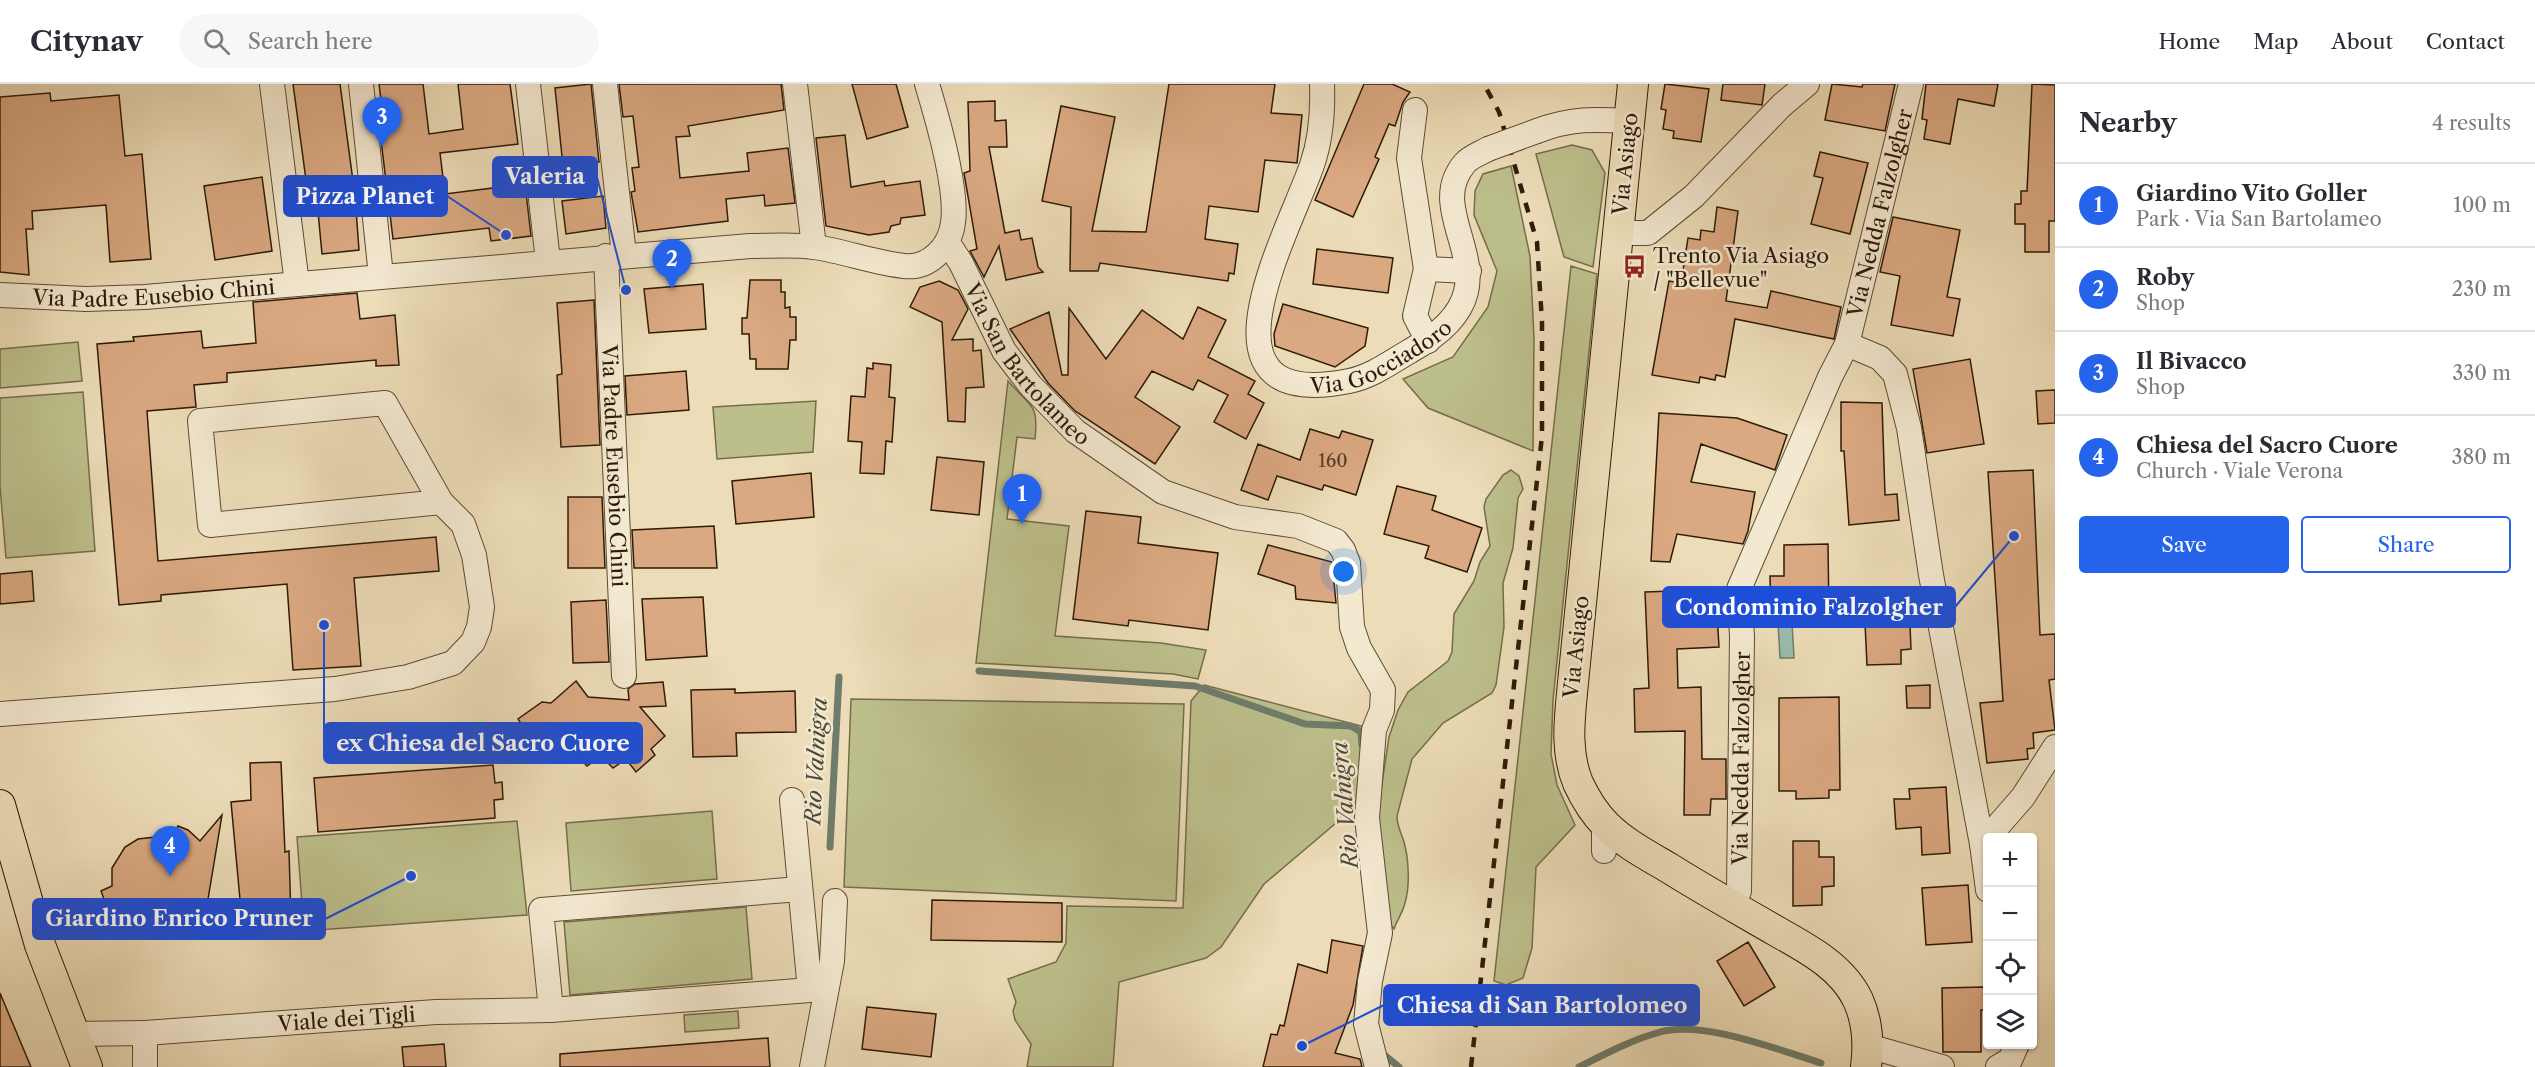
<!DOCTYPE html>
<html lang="en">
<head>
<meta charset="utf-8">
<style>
	:root { --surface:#fff; --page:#f7f7f7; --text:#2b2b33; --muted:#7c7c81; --line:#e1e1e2; --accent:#2563eb }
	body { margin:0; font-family:"Libre Caslon Text",serif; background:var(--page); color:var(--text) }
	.controls { position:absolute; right:18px; bottom:18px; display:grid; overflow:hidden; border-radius:6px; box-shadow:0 2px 4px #0004 }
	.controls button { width:54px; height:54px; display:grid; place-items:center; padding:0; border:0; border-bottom:2px solid var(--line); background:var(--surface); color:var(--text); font:30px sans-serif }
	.you { position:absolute; left:1344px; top:488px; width:21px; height:21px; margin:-15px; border:4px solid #fff; border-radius:50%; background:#1a73e8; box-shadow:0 0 0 9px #1a73e833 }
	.badge { display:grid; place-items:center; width:39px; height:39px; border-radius:50%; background:var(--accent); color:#fff; font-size:20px; font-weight:700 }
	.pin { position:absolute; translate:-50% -50px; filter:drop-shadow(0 2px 3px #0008) }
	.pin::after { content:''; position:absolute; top:32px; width:21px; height:18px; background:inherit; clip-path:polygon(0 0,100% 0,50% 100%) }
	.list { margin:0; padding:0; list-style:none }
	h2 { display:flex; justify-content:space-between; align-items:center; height:78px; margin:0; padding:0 24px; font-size:26px }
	h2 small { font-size:20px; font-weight:400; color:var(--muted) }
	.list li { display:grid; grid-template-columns:39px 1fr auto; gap:18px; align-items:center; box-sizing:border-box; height:84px; padding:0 24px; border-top:2px solid var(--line) }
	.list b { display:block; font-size:22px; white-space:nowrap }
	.list p { margin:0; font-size:20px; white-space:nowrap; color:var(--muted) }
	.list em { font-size:20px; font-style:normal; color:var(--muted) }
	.actions { display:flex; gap:12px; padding:18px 24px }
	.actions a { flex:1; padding:14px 0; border:2px solid var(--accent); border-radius:6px; text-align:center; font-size:21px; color:var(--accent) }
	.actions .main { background:var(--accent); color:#fff }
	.icon { flex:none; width:33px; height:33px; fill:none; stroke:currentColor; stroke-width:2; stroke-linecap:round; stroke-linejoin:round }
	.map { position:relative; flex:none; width:2055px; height:983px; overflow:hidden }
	header { display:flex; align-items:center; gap:36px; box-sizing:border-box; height:84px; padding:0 30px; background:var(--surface); border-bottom:2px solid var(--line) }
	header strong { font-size:28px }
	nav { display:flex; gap:33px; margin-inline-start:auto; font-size:21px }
	.search { width:420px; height:54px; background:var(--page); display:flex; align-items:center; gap:15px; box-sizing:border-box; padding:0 21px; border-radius:33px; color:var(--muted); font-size:22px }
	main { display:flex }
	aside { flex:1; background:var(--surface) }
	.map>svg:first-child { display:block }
	.green { fill:#bcbf8c; stroke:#756d4a; stroke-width:1.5 }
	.water { fill:#99bcad; stroke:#6e7c6b; stroke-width:1.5 }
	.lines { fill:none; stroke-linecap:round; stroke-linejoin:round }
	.stream { stroke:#6e7c6b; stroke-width:7 }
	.building { fill:#daa881; stroke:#2e1b08; stroke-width:1.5 }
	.minor-casing { stroke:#5e4b34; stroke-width:26 }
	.major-casing { stroke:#2e1b08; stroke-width:32 }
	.minor { stroke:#f3e8d0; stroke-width:24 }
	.major { stroke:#ecdcb7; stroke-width:30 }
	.rail { stroke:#2e1b08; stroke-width:4.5; stroke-dasharray:10 10; stroke-linecap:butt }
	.minor-bridge-casing { stroke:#5e4b34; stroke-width:26; stroke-linecap:butt }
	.minor-bridge { stroke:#f3e8d0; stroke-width:24 }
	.labels { text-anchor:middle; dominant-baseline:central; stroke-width:5; stroke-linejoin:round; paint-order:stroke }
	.number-label { font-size:18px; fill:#593e26 }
	.street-label { font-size:21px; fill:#2e1b08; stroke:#f3e8d0 }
	.poi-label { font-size:21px; fill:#2e1b08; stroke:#f3e8d0; text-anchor:start }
	.water-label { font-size:22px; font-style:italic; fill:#4e4b3a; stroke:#f3e8d0 }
	.leader { fill:none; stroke:#1d4ed8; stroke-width:2 }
	.callout-dot { fill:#1d4ed8; stroke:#f3e8d0; stroke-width:2 }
	.callout { fill:#1d4ed8; stroke:#1d4ed8; stroke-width:2 }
	.callout-label { font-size:22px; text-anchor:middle; font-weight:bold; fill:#fff }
</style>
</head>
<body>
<header>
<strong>Citynav</strong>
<div class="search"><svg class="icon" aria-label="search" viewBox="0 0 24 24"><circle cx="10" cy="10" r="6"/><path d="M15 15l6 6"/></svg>Search here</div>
<nav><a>Home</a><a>Map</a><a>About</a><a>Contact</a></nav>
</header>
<main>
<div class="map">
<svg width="2055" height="983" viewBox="0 0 2055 983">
	<rect width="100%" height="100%" fill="#ecdcb7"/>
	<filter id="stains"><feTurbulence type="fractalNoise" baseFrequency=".00333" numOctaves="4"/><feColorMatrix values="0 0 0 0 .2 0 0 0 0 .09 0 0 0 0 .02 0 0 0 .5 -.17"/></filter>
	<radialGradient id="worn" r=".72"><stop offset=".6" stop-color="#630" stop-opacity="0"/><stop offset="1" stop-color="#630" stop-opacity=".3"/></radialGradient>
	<path class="green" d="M1572,61l20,5 13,23 -12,94 -29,-10 -28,-103z
		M1511,82l19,90 4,82 -1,113 -105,-43 -25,-29 50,-22 35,-50 9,-36 -23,-56 1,-24 8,-17z
		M1571,182l26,8 -44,426 -2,54 6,31 18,40 -39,42 -4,81 -9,30 -17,7 -12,-4z
		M78,258l4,39 -82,7v-39z
		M1008,297c22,26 31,21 27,58l-18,-2 -10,82 62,7 -14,110 106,7 45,7 -8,29 -25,-5 -197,-11z
		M83,308l12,159 -89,7 -6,-72v-88z
		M816,317l-3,51 -96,7 -4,-52z
		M1511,386l8,6 4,13 -5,9 -5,50 -10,35 1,44 -8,58 -4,8 -49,30 -31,36 -15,57c0,10 4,16 7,26 5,18 6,44 1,61 -2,9 -8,17 -11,26l-6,-7 -13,-92 14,-93 9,-27 10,-18 40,-31 4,-9 2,-38 20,-33 6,-19 10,-16 -6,-39 2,-8 17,-24z
		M1204,601l165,43 -5,87 -15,-3 -85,72 -43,63 -15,11 -87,24 -6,85h-86l4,-23 -16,-24 -2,-9 3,-9 -8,-23 48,-17 10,-19 1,-37 116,2 8,-207z
		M851,615l333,5 -8,197 -332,-14z
		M712,727l5,68 -146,12 -5,-68z
		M517,737l10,94 -223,16 -7,-94z
		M746,823l6,72 -182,16 -6,-73z
		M738,927l1,17 -54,4 -1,-17z"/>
	<path class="water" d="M1792,537l2,37h-14l-2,-36z"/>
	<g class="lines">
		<path class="stream" d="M979,587l216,15 110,38 46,2 10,6 1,13
			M830,763l9,-170
			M1383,970l16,13
			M1579,983c26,-13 52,-27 81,-35 43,-12 119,18 161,31"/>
	</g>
	<path class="building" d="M293,0h47l15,112 4,54 -37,4 -5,-53 -8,1z
		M379,0h44l6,50 34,-5 -5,-45h52l8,60 -78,9 5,41 80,-10 6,52 -40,5 -2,-13 -96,11 -12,-99 5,-1z
		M591,0l8,78 -36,4 -8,-78z
		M619,0h162l3,26 -96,16 2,10 -14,1 4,41 69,-7 -2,-18 41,-5 7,55 -30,3 -1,-11 -38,4 2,22 -90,11 -7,-40 4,-1 -3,-23 7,-1 -6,-51 -10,1z
		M852,0h44l12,43 -41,12z
		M1169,0h106l-4,29 31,2 -5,48 -32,-3 -7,52 -49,-6 -4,33 33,5 -4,30 -5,-1 -1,8 -128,-18 -2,8h-28l1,-64 -29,-6 19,-95 54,11 -23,114 54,1z
		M1364,0h28l18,8 -7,10 -8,24 -6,-2 -14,33 4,2 -26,58 -38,-17z
		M1665,0l44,5 -8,53 -28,-4 1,-7 -11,-2 3,-19 -5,-1z
		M1723,0h42l-3,21 -41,-5z
		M1832,0l30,3 1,-3h32l-10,47 -60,-11z
		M1926,0h72l-4,22 -36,-7 -8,45 -26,-5 3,-19 -5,-1z
		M2032,0l23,1v136h-6v31h-24v-28h-10v-20h6v-13h6z
		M50,9l1,8 68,-6 6,61 17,-2 9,105 -41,3 -4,-57 -74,6 1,18h-7l3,46 -29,-3v-175z
		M995,17v20l11,-1 1,27h-18l16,86 14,-3 2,10 11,-2 6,29 5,5 -37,8 -7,-34 -15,31 -14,-26 7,-2 -13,-76 6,-2 -2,-69z
		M845,51l6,52 33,-6 1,5 35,-5 5,34 -24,3 -1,6 -9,2 -2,6 -20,3 -43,-9 -10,-88z
		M1820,68l48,11 -18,71 -39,-10 12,-46 -9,-2z
		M262,93l10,74 -57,9 -11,-74z
		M603,112l3,32 -40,6 -4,-33z
		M1717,123l21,4 -12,90 41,7 4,-17 70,16 -7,32 -99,-20 -10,58 -9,-2 -1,5 -15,-3 -1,6 -47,-8 17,-94 12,2 7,-45 12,2 1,-10 13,2z
		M1893,133l67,13 -13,67 13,2 -7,37 -62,-11 9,-49 -20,-4z
		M1317,165l76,9 -5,35 -75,-9z
		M750,196h31v12h4v16l5,-1v10h6v23h-6l-2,29h-32v-10h-6l-1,-25h-7v-16h5z
		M939,197l19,9 10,19 -16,31 21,-1v12l8,-1 3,37 -18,1 -1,34 -17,-1 -6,-99 -32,-15 10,-20z
		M703,200l3,45 -57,4 -5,-44z
		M357,209l3,26 35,-4 4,50 -23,1v-6l-149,13v9l-33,3 2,22 -49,4 11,150 278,-24 3,34 -85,7 7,88 -68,4 -6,-86 -126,11v6l-42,4 -22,-261 37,-3 -1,-4 68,-6 2,17 53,-5 -3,-41z
		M594,216l6,145 -39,2 -4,-72 5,-1 -5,-71z
		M1283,220l85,24 -3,18 -30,21 -60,-21 -1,-12z
		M1198,223l28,13 -18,37 47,24 -7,13 16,9 -18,36 -32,-17 14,-27 -30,-15 -5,10 -41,-19 -17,26 45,30 -25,37 -80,-53 -27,-28 -38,-54 39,-17 13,63h6l1,-67 37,51 36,-49 41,29z
		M1970,275l14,85 -57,9 -14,-84z
		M873,279l18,2 -2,32 6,1 -3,44 -6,-1 -2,33 -24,-1 2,-31 -14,-1 3,-45 14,1 2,-29 6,1z
		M686,287l3,39 -62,5 -2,-39z
		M2055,306v33l-17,1 -2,-33z
		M1841,318l41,1 3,92 12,-1 2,26 -50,5 -5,-74h-3z
		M1659,329l78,5 50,17 -12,35 -74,-26 -10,38 64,10 -7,39 -5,13 -66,-10 -7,28 -19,-1z
		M1310,345l29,9 3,-7 31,9 -17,55 -32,-10 -2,5 -45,-14 -9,24 -27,-10 17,-46 42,16z
		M937,373l47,5 -5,53 -48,-5z
		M2033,386l7,165 15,-1v45l-6,1 6,50 -22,3 1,15 -7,1 1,10 -41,4 -7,-60 23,-2 -15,-229z
		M811,389l3,44 -78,7 -4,-43z
		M1397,402l39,10 -4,14 50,18 -15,44 -42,-14 4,-12 -45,-12z
		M568,413h34l3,71h-37z
		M1086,427l55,6 -3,26 80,10 -10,77 -79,-10 -1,6 -55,-7z
		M714,442l3,42h-83l-2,-38z
		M1828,460l1,72 -58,1 -1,-41h14v-31z
		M1268,461l64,17 4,41 -40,-4 -1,-13 -37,-12z
		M32,487l2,30 -34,3v-30z
		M1673,507v6l43,-2 3,52 -42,2 1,39 23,-1 1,72h24v40h-15l-1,16h-26l1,-84 -50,1 -1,-43 15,-1 -4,-96z
		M703,513l4,59 -61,4 -4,-61z
		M606,516l3,62 -36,1 -2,-61z
		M1909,517l2,48 -10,1v14l-34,1 -3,-63z
		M576,597l12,16 41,3 -1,-11 7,-5 28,-2 3,24 -26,1 25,29 -14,13 4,6 -19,17 -10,-13 -13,9 -12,-12 -14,10 -18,-19 -24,-3 -6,6 -21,-31 24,-17 9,1z
		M1930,601v23h-23l-1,-22z
		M735,605v4l60,-2 1,41 -60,1 1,23 -44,1 -2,-67z
		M1839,613l1,93h-11v8l-33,1v-8h-17v-93z
		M281,678l4,90 4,-1 2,69 -49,1 -11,-119 20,-2 -1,-37z
		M493,681l2,18 7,-1 1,17 -9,1 1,18 -177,14 -4,-54z
		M1946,703l4,66 -28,2 -1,-28 -25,2 -2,-30h16l-1,-10z
		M222,731l-15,90 -10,-3 -23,18 -18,3 -23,-6 -13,-12 -12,5 -7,-19 11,-5v-18l13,-21 13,-8 35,-4 5,-9 10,4 12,11z
		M1793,757h26v16h15v29l-12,1v18l-29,1z
		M1968,801l4,57 -46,3 -4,-57z
		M932,816l130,3v39l-131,-2z
		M1332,856l31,6 -10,59 -18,48 25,6 2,8h-99l8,-33 6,1 3,-10 4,1 14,-62 29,9z
		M1748,858l27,45 -31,19 -27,-45z
		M1984,903l1,23h-4v42h-38l-1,-64z
		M0,909l31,74h-31z
		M867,923l69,7 -5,43 -69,-8z
		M768,954l2,29h-210v-13z
		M444,960l2,23h-42l-2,-20z"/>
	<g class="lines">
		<defs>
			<g id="minor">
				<path d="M272,0l25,200"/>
				<path d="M361,0l20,192"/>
				<path d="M528,0l20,177"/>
				<path d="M605,0l19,171"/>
				<path d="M795,0l19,163"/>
				<path id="s1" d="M1322,0c1,27 -1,55 -10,81 -24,69 -126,249 37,216 22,-4 42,-19 61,-30 121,-66 6,-132 55,-188 5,-6 16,-10 23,-14"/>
				<path d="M1415,26l-6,48 17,111 43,2"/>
				<path d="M1537,47c34,-13 57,-12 92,-10"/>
				<path d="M1618,149h30l46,-37 88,-91 25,-21"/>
				<path id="s2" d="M948,159l13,20 43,88 26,34 45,46 88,61 72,25 63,9 38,15 7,9 5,13 4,64 7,21 24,42 -1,20 -8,20 -7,88 13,115 -10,48 -4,43 11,43"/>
				<path id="s3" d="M606,172l18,420"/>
				<path d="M1426,185l-11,47 13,25"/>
				<path id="s4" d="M0,211l86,4 59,-2 605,-51c21,0 43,-2 64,1 30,4 60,16 90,19 25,3 46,-19 49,-43 5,-33 -16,-106 -26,-139"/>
				<path d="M1847,260l33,14 15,16 14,54 22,147 51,269 6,46"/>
				<path d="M0,630l335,-25 73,-12 45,-14 20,-21 6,-15 3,-20 -8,-52 -11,-31 -22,-22 -56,-99 -185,18 10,104 231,-23"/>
				<path d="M1982,760l41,-47 32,-50"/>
				<path d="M1604,767v-28"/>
				<path id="s5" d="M1733,823l6,-16 3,-255 -3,-47 91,-212 17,-33 64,-260"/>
				<path d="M551,926l-10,-100 259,-21"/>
				<path id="s6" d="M145,949l291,-21 115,-2 259,-20 -18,-190"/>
				<path d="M73,950l72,-1v34"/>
				<path d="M1868,962l74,21"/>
				<path d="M812,983l20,-106 3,-60"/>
				<path d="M1998,983l12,-7 7,-16"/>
			</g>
			<path id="major" d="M1633,0l-61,609c-3,30 -6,61 6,90 7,15 16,30 28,42 18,18 41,30 63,43 35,22 71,42 107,63 30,17 66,35 82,69 10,22 11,44 8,67
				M0,721l40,140 47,122"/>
		</defs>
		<use href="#minor" class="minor-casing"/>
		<use href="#major" class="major-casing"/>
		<use href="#minor" class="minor"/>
		<use href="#major" class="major"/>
		<path class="rail" d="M1471,983l71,-631v-114l-5,-80 -38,-130 -15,-28"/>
		<defs>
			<path id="minor-bridge" d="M1488,65l49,-18"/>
		</defs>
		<use href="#minor-bridge" class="minor-bridge-casing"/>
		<use href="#minor-bridge" class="minor-bridge"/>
	</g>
	<defs>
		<symbol id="bus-bare" viewBox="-9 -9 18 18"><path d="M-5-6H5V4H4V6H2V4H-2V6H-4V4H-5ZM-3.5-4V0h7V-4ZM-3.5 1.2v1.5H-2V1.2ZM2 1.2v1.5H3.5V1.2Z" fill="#8f2418" stroke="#f3e8d0" stroke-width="2.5" paint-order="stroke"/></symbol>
	</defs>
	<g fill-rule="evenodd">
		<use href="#bus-bare" x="1618" y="166" width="33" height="33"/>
	</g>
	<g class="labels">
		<g class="number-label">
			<text x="1333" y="377">160</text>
		</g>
		<g class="street-label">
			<text transform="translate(1625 80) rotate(-84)">Via Asiago</text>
			<text stroke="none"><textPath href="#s5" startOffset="722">Via Nedda Falzolgher</textPath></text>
			<text stroke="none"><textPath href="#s4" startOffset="154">Via Padre Eusebio Chini</textPath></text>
			<text stroke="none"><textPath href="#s1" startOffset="420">Via Gocciadoro</textPath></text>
			<text stroke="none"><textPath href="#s2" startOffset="146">Via San Bartolameo</textPath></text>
			<text stroke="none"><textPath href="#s3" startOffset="210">Via Padre Eusebio Chini</textPath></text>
			<text transform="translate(1576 563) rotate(-84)">Via Asiago</text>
			<text stroke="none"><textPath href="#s5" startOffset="150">Via Nedda Falzolgher</textPath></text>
			<text stroke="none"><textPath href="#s6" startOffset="202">Viale dei Tigli</textPath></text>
		</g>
		<g class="poi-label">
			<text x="1653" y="171">Trento Via Asiago<tspan x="1653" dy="24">/ "Bellevue"</tspan></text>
		</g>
		<g class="water-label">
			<text transform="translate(816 677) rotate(-87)">Rio Valnigra</text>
			<text transform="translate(1345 721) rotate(-95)">Rio Valnigra</text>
		</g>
	</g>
	<path class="leader" d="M626 206L597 93M506 151L447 112M2014 452L1955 523M324 541L324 659M411 792L325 835M1302 962L1384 921"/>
	<g class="callout-dot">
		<circle cx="626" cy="206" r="6"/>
		<circle cx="506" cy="151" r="6"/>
		<circle cx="2014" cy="452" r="6"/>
		<circle cx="324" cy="541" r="6"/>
		<circle cx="411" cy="792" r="6"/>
		<circle cx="1302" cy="962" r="6"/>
	</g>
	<g class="callout">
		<rect x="493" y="73" width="104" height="40" rx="6"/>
		<rect x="284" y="92" width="163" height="40" rx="6"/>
		<rect x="1663" y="503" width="292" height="40" rx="6"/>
		<rect x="324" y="639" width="318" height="40" rx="6"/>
		<rect x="33" y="815" width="292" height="40" rx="6"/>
		<rect x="1384" y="901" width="315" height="40" rx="6"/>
	</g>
	<g class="callout-label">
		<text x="545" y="100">Valeria</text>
		<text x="365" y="120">Pizza Planet</text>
		<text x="1809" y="531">Condominio Falzolgher</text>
		<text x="483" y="667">ex Chiesa del Sacro Cuore</text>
		<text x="179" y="842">Giardino Enrico Pruner</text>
		<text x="1542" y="929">Chiesa di San Bartolomeo</text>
	</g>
	<rect width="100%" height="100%" filter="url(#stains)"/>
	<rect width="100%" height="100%" fill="url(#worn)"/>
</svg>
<div class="controls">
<button>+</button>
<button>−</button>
<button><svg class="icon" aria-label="locate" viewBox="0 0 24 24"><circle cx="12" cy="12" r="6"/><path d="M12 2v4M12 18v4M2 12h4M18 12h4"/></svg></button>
<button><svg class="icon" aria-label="layers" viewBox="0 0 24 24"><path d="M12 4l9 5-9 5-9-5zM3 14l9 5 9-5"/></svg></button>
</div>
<div class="you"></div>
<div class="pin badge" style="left:1022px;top:440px">1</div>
<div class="pin badge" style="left:672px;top:205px">2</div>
<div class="pin badge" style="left:382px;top:63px">3</div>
<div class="pin badge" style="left:170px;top:792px">4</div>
</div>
<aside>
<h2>Nearby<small>4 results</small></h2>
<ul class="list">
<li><span class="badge">1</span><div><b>Giardino Vito Goller</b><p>Park · Via San Bartolameo</p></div><em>100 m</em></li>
<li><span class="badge">2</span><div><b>Roby</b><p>Shop</p></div><em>230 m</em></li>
<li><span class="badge">3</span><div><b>Il Bivacco</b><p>Shop</p></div><em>330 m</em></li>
<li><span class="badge">4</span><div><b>Chiesa del Sacro Cuore</b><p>Church · Viale Verona</p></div><em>380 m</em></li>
</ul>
<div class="actions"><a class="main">Save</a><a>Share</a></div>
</aside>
</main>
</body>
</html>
